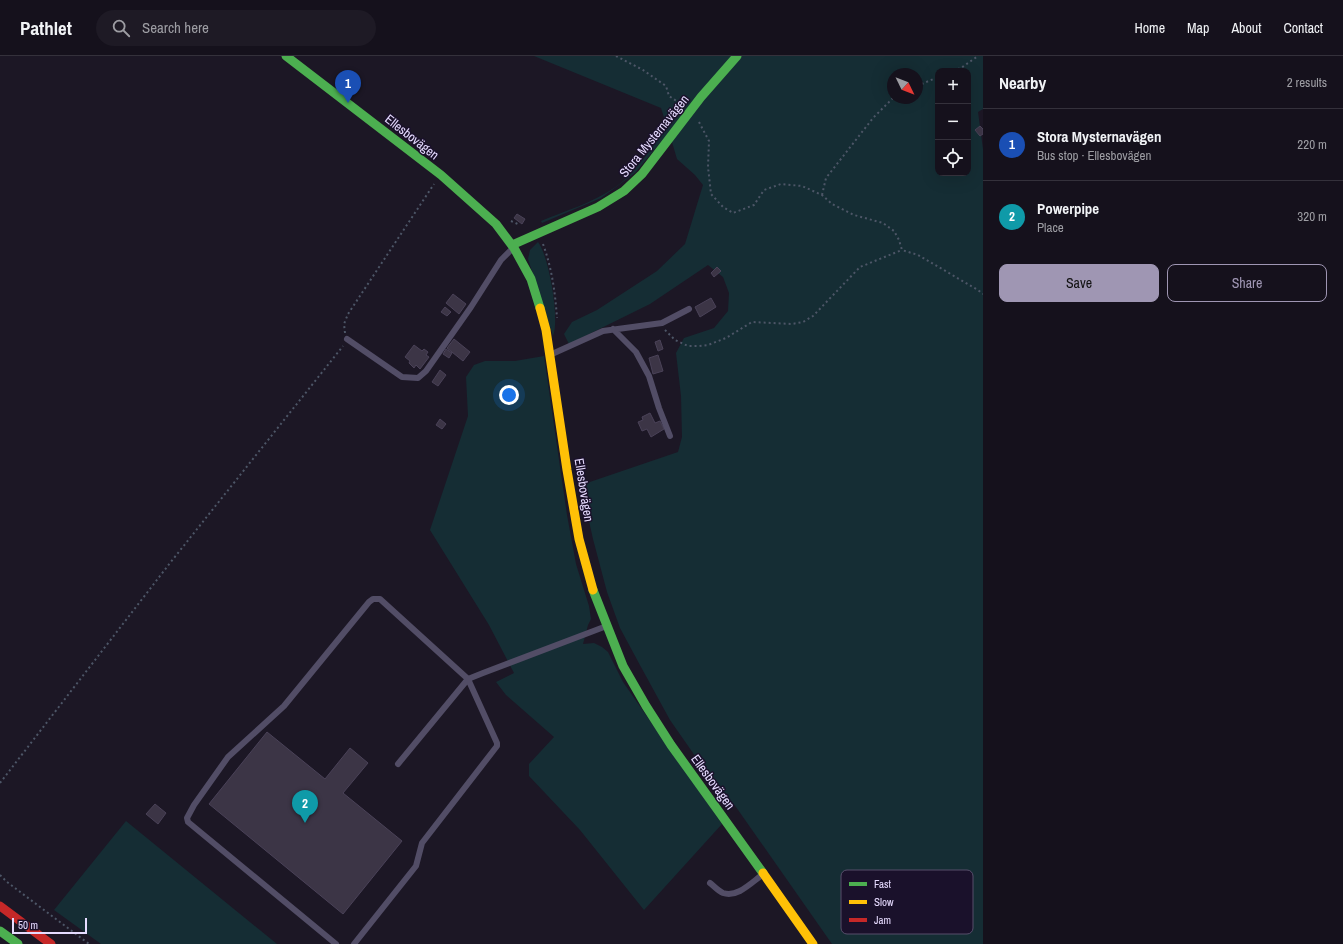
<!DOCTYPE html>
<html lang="en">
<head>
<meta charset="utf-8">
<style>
	:root { --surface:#15111c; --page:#1e1a25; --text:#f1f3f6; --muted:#9d9da3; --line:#34313b; --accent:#9f96b3 }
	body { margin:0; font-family:"Archivo Narrow",sans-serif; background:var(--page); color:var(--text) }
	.controls { position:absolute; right:12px; top:12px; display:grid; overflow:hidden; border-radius:8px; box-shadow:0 4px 16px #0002 }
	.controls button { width:36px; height:36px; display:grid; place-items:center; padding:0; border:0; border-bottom:1px solid var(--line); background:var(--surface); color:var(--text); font:20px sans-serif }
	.compass { position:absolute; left:887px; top:12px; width:36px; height:36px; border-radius:50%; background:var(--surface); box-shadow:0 4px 16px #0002; rotate:133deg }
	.scale { position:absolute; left:12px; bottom:10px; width:75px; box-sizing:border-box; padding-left:4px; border:2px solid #e6dbff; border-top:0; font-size:11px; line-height:14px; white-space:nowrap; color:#e6dbff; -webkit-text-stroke:3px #1a112b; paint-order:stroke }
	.you { position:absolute; left:509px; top:339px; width:14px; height:14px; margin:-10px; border:3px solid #fff; border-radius:50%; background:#1a73e8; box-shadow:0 0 0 6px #1a73e833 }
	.badge { display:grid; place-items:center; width:26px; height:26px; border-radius:50%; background:var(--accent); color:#fff; font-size:13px; font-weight:700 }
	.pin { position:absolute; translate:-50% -33px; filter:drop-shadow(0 1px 2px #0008) }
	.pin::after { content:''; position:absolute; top:21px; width:14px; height:12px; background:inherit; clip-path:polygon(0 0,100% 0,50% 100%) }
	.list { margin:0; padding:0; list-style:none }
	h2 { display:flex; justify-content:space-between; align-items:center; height:52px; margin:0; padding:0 16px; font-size:17px }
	h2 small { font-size:13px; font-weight:400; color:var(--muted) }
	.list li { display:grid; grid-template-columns:26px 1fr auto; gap:12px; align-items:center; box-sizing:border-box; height:72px; padding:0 16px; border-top:1px solid var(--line) }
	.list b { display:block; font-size:15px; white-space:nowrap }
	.list p { margin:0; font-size:13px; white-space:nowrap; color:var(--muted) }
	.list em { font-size:13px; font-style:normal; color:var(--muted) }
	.actions { display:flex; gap:8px; padding:12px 16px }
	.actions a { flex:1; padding:9px 0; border:1px solid var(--accent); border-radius:8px; text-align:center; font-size:14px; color:var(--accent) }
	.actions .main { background:var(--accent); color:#111 }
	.icon { flex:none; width:22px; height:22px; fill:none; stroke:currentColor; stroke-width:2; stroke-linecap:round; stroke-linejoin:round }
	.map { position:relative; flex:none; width:983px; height:888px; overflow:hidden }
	header { display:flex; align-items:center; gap:24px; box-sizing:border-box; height:56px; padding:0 20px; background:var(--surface); border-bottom:1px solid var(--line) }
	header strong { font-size:19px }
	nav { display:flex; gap:22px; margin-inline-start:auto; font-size:14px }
	.search { width:280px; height:36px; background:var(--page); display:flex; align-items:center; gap:10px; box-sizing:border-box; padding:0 14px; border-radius:22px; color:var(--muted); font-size:15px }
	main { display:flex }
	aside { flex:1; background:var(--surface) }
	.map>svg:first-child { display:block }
	.green { fill:#152d34; fill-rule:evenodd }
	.building { fill:#3c3546; stroke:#4a4258 }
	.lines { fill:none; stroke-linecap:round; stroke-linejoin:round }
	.path { stroke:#4d5667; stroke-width:2; stroke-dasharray:2 3; stroke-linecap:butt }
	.lane { stroke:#524d66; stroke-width:6 }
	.fast { stroke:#4caf50; stroke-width:9 }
	.slow { stroke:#ffc107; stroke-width:9 }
	.jam { stroke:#c62828; stroke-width:9 }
	.labels { text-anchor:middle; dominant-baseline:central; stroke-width:3; stroke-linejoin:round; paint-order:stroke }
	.street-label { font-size:13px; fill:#e6dbff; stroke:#1a112b }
	.key { fill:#1a112b; stroke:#574e6b; stroke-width:1 }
	.key-label { font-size:11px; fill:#e6dbff }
</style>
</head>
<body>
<header>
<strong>Pathlet</strong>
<div class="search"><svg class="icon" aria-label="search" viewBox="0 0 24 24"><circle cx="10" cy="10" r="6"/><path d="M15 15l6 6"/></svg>Search here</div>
<nav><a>Home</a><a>Map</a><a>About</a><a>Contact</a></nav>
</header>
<main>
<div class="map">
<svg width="983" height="888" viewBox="0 0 983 888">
	<rect width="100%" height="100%" fill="#1c1725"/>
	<path class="green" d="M534,0h449v53l-5,3 5,37v795h-151l-96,-137 -27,-31 -39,-56 -29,-53 -21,-39 -13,-36 -14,-53 -12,-54 97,-33 4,-15 -1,-41 -5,-43 8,-15 30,-10 14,-17 1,-18 -6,-16 -15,-12 -58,39 -81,40 -5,-10 8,-12 25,-12 60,-39 28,-27 18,-59 -8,-10 -18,-16 -8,-27 -34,41 -34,25 -59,25 -1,-2c24,-10 51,-18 73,-33 21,-14 38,-41 53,-61l-6,-19zM938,15h30v102h-30zM893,18h24v24h-24z
		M538,186c11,14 22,78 15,94l-25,-77 2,-9z
		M544,300l23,159 9,49 13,42 2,13 -3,6 -5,19 11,-1 8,4 6,5 15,30 99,142 -78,86 -64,-80 -51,-54v-12l25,-27 -48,-42 -10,-13 18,-9 -25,-48 -59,-95 38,-114 -2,-39 8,-12 11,-4h30z
		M126,765l151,123h-176l-47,-34z"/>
	<path class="building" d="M980,70l3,3v5l-3,2 -5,-6z
		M517,158l8,5 -3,5 -8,-6z
		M717,211l4,4 -7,6 -3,-4z
		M453,238l13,10 -7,10 -13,-11z
		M711,242l5,9 -16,10 -5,-10z
		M445,251l6,5 -4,4 -6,-4z
		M454,283l16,13 -7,9 -16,-13z
		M660,284l3,9 -5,2 -3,-9z
		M414,289l8,6 2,-2 4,3 -2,3 3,2 -9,12 -4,-4 -2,3 -5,-5 1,-2 -5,-4z
		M446,293l6,4 -3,5 -6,-4z
		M658,299l5,16 -10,3 -4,-16z
		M440,314l6,5 -8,11 -6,-4z
		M650,357l5,10 5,-2 4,8 -13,8 -4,-8 -5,2 -4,-9 5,-2 -1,-3z
		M440,363l6,5 -4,5 -6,-4z
		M267,676l58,47 25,-31 18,15 -25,30 59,48 -59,73 -134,-110z
		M155,748l11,9 -8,11 -12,-10z"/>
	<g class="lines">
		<path class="path" d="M616,0l27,14 23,16 3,10 12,8
			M953,15l8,-3 17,-12
			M917,30l21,-9
			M699,66l10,19 -1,26 3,27 12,13 10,6 21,-8 10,-15 17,-6 21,2 20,9 10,9 22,11 29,8 11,8 5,9 3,10 16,5 60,35 5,4
			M822,139l4,-17 47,-60 20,-20
			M511,165l9,4
			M543,188c9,25 12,47 14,74
			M665,274l10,10 13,6h11l9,-1 18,-7 26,-16 40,2 11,-2 10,-6 47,-49 42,-17
			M345,277l-1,-9 4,-10 86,-130
			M0,727l170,-220 173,-217
			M0,819l7,7 82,62"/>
		<path class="lane" d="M613,273l23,23 13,24 10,32 11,28
			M347,283l55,38 16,1 8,-7 45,-64 30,-47 12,-12
			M552,298l51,-23 59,-8 27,-14
			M398,708l70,-85 15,-6 121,-46
			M710,827c4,3 8,8 13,10 14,5 28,-10 39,-18
			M336,888l-148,-122 -1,-4 7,-13 34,-48 56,-51 85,-104 4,-3h7l88,80 29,64v3l-75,97 -6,23 -62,78"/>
		<path class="fast" d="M286,0l155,119 55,49 18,24 17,31 9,29
			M512,189l86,-38 26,-16 18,-17 59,-77 36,-41
			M593,534l30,76 23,40 25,39 92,128
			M0,875l18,13"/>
		<path class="slow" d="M540,252l6,22 21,140 12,69 14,51
			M763,817l50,71"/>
		<path class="jam" d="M0,850l51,38"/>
	</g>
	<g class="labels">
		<g class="street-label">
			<text transform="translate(654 80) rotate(-51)">Stora Mysternavägen</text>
			<text transform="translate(412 81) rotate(38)">Ellesbovägen</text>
			<text transform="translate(584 434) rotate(81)">Ellesbovägen</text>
			<text transform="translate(713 726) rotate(54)">Ellesbovägen</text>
		</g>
	</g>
	<rect x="841" y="814" width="132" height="64" rx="6" class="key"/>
	<rect x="849" y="826" width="18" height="4" fill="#4caf50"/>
	<rect x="849" y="844" width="18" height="4" fill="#ffc107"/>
	<rect x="849" y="862" width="18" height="4" fill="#c62828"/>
	<g class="key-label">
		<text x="874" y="832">Fast</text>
		<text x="874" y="850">Slow</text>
		<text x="874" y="868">Jam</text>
	</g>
</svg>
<div class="controls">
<button>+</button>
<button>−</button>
<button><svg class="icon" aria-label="locate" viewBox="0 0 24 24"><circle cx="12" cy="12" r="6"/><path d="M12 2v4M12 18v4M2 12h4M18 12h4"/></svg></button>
</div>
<svg class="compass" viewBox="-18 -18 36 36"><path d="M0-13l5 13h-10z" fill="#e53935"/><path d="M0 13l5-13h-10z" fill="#9d9da3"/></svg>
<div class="scale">50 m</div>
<div class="you"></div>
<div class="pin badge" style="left:348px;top:47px;background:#1a4fb4">1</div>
<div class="pin badge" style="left:305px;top:767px;background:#0f9aa8">2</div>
</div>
<aside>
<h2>Nearby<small>2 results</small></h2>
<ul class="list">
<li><span class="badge" style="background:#1a4fb4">1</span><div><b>Stora Mysternavägen</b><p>Bus stop · Ellesbovägen</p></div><em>220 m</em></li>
<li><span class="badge" style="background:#0f9aa8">2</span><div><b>Powerpipe</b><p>Place</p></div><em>320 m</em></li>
</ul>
<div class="actions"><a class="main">Save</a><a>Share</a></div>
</aside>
</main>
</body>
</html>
